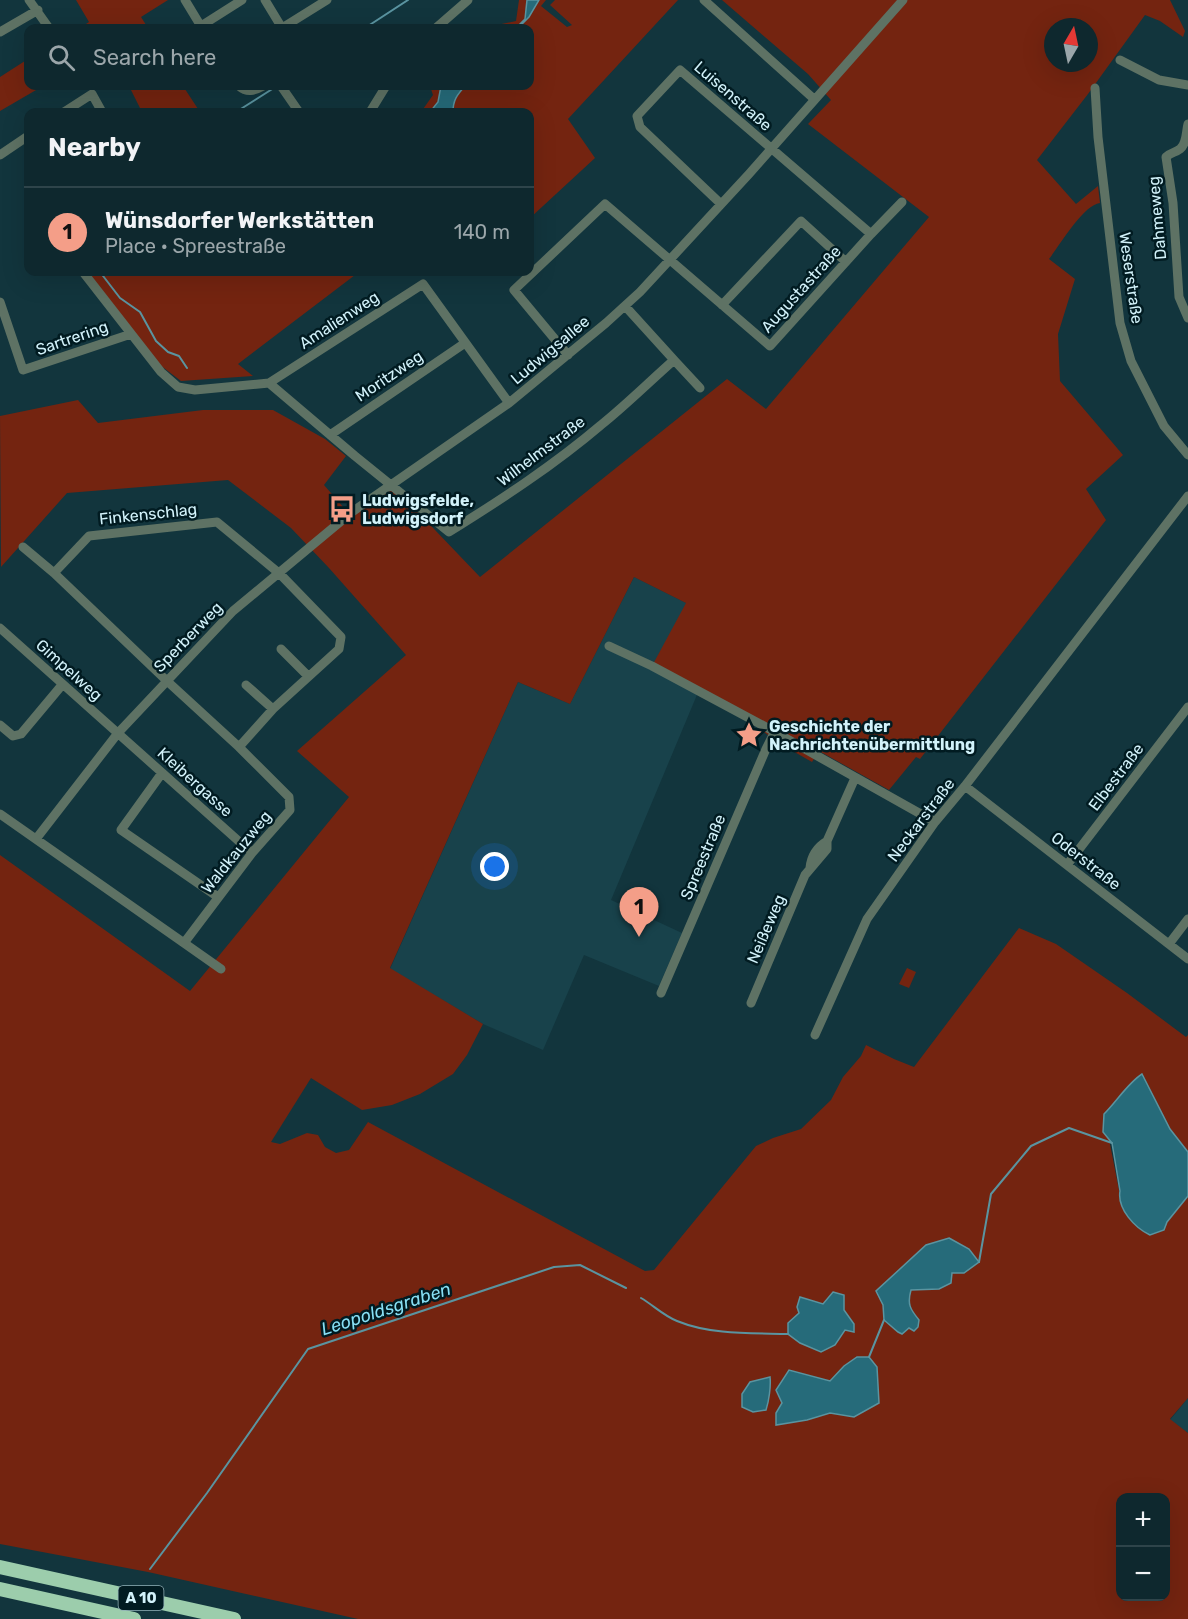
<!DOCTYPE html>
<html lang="en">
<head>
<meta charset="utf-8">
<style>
	:root { --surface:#0e282e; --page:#173036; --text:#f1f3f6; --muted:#9ba6aa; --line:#2e444a; --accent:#f49e88 }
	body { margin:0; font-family:Rubik,sans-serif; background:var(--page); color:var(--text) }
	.controls { position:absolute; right:18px; bottom:18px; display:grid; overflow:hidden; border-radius:12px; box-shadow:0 6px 24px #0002 }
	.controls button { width:54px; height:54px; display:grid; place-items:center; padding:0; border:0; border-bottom:2px solid var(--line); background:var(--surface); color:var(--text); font:30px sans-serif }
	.compass { position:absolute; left:1044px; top:18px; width:54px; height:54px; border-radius:50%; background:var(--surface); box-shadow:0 6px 24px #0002; rotate:9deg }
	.you { position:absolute; left:495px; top:867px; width:21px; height:21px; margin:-15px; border:4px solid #fff; border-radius:50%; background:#1a73e8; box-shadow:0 0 0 9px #1a73e833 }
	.badge { display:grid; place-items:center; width:39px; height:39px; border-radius:50%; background:var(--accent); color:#111; font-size:20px; font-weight:700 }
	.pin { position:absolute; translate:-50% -50px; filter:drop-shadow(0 2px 3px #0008) }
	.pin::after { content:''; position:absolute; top:32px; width:21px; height:18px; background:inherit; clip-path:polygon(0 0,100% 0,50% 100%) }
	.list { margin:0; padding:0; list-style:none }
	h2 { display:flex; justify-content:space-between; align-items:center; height:78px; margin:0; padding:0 24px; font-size:26px }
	h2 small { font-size:20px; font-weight:400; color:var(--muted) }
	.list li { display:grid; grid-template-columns:39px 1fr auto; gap:18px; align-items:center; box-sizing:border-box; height:90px; padding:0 24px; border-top:2px solid var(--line) }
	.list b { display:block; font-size:22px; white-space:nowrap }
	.list p { margin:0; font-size:20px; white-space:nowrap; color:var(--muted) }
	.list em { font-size:20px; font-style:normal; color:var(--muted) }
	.icon { flex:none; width:33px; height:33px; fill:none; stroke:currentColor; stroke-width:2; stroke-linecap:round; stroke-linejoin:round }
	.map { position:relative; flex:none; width:1188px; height:1619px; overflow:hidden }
	.search { position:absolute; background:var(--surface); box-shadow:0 6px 24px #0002; left:24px; top:24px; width:510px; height:66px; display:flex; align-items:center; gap:15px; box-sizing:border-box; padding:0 21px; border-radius:12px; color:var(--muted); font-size:22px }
	.panel { position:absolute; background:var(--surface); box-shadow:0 6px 24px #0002; left:24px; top:108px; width:510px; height:168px; border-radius:12px }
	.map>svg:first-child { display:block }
	.built { fill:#18424b }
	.green { fill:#742410; fill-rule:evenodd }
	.water { fill:#266b7a; stroke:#5a94a0; stroke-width:1.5 }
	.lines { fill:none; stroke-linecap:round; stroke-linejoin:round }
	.stream { stroke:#5a94a0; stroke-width:2 }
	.minor { stroke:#5e7264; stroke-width:9 }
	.highway { stroke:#9ccdac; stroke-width:14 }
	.labels { text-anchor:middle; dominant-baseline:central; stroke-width:5; stroke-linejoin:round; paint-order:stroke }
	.shield { fill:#011b21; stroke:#93b2b9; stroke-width:1.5 }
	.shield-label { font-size:15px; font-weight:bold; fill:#d2f2fa }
	.street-label { font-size:16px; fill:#d2f2fa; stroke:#011b21 }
	.poi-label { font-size:16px; font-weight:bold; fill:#d2f2fa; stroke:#011b21; text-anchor:start }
	.water-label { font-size:18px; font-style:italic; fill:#87dff4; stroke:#011b21 }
</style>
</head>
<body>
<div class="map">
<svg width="1188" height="1619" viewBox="0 0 1188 1619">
	<rect width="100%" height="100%" fill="#12353d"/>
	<path class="built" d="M634,577l52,26 13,87 -88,210 71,33 -23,53 -75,-31 -41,95 -60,-26 -93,-55 128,-287 52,22z
		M1188,1398v35l-18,-13z"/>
	<path class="green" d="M76,0h92l-27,17 7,11h-68l9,-6z
		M519,0h8l-2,19 -9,9h-27l3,-2 24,-5z
		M539,0h7l-5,6 26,21 5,-2 -22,-20 5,-5h123l-110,119 27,39 -65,60v-106h-77v-10l12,-16h65v-58h-12l11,-11z
		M722,0h448l15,31 -2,6 -23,-16 -15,-6 -57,79 -51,66 39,44 22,-18 2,17c-17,2 -40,42 -51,56l26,20 -17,55 2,47 63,74 -37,34 20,31 -186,239 -4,-2 -27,33 -70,-39 -7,11 -35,-20 -43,-33 -82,-43 34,-63 -52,-26 -64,127 -52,-22 -128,286 93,56 -16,31 -14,19 -33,20 -28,11 -30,5 -51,-32 -40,64 9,2 27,-11 11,2 7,12 11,6 13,-3 19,-28 277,149 9,-1 102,-124 17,-8 28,-9 30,-29 12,-23 18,-21 5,-11 28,14 20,8 105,-139 37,16 71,49 59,44 2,-2v117l-18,-23 -28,-54c-14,8 -25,26 -38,39l18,91 17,24 25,1 3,-8 21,-26v202l-18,21 18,14v186h-830l-210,-47 -148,-28v-689l190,136 159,-194 -52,-46 109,-96 -77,-87 -38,-40 -63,-48 -161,13 -66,74 -1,-151 78,-16 20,23 105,-13h70l52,29 21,17 -22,29 27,31 40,-32 89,93 247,-198 39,30 163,-192 -121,-93 23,-24 -23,-26zM1053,27h36v36h-36zM979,1262l-15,11h-12l-13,16 -28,1c-4,14 -1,19 8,31l-17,13 -18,-14 -1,-15 -7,-14 24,-20zM823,1304l21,6 10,13v8l-9,-1 -10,15 -47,-22 11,-10zM844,1366l33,1 2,36 -25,14 -24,-4 -23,7 -30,5 -1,-12 6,-10 7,-33 41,11zM1120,1498h46v98h-46z
		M28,59v27h15l-43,25v-34z
		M129,86h54l17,26h-58z
		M430,86h11l-3,16 -8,10h-9l12,-17z
		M88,272h271l-121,92 15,12 -72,5 -21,-16z
		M907,968l9,4 -7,16 -10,-4z"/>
	<path class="water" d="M527,0h12l-10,17 -11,11h-2l9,-9z
		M441,86h24c-8,9 -12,14 -12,26h-23l8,-10z
		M1142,1074l28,55 18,23v44l-21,26 -3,8 -14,5c-15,-7 -33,-26 -30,-44l-8,-48 -9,-11 1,-18c13,-13 24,-31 38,-40z
		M949,1238l20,11 10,13 -15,11h-12l-1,10 -12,6 -28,1c-4,14 -1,19 8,30l-1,7 -4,4 -5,-3 -7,6 -4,-2 -14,-12 -1,-15 -7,-14 50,-46z
		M833,1292l11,3v15l10,14v8l-9,-2 -10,15 -14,7 -21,-9 -12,-9v-11l11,-10 -2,-6 3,-10 23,7z
		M857,1357h12l8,10 2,36 -25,14 -24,-4 -23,7 -31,5v-12l6,-10 -6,-13 13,-20 41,11 14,-15z
		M770,1377c1,9 -1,24 -4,33l-13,2 -11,-5v-13l8,-12z"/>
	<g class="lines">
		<path class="stream" d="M365,28l43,-28
			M236,112l41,-26
			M100,272l20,26 20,14 16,29 12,11 11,4 8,12
			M979,1262l12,-68 40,-48 38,-18 43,15
			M641,1298c12,7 23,18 36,23 34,14 74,12 111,13
			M869,1357l15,-37
			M150,1569l57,-76 101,-144 246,-82 26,-2 46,23"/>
		<path class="minor" d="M29,0l20,28
			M185,0l17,28
			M265,0l17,28 45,-28
			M704,0l110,99
			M201,26l41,-26
			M436,28l32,-28
			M0,32l38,-22
			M1120,60l39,20 29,5
			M239,86c8,7 15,5 24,0
			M281,86l18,26
			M1095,88l3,49 22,186 11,38 33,65 24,29
			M64,112l28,-18 10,18
			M370,112l16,-26
			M1188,124c-2,7 -1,20 -8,25 -5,4 -9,3 -14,8l7,46 6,94 9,21
			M0,155l28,-19
			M871,234l31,-32
			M83,272l78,100 17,15 17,3 74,-7 154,-99 86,119
			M0,302l23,68 108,-36
			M722,305l79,-84 45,41
			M568,355l-54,-65 91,-86 165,142 101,-112 -191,-164 -43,46 3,11 81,77
			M674,360l26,28
			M269,383l86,73 94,76c53,-33 105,-67 152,-107 25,-20 48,-43 73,-65l-49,-54
			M330,435l135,-92
			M54,573l35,-37 128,-14 63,52 61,63 -2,12 -66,60 -34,38
			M0,628l252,225
			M609,646l43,20 112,60 171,96
			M281,649l27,27
			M246,685l27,24
			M0,725l13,11 8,-2 41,-49
			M162,773l-41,57 97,67
			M965,786l223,173
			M0,814l184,129 68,-90 38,-43 -1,-13 -50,-50 -72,-66 -113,-108 -31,-26
			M36,839l82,-106 115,-122 119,-99 157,-109 97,-80 34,-31 109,-118 154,-174
			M1067,865l121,-158
			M810,868c1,-11 7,-21 17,-27
			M184,943l37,26
			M1169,944l19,-25
			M661,993l105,-244 8,-16
			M751,1003l54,-128 22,-26v-8l28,-63
			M815,1035l52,-116 68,-97 30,-36 223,-290"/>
		<path class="highway" d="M0,1567l234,52
			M0,1589l134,30"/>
	</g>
	<defs>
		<symbol id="bus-bare" viewBox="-9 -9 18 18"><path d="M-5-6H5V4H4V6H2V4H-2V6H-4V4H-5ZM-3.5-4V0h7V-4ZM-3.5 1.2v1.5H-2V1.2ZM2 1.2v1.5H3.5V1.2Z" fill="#f49e88" stroke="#011b21" stroke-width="2.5" paint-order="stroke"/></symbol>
		<symbol id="sight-bare" viewBox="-9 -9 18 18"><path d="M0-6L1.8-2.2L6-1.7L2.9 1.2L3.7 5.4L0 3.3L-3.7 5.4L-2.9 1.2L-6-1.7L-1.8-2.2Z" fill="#f49e88" stroke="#011b21" stroke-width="2.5" paint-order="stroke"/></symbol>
	</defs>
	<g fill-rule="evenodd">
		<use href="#bus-bare" x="323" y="490" width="38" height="38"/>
		<use href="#sight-bare" x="730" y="716" width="38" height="38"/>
	</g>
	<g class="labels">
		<rect class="shield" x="118.5" y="1586" width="45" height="24" rx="4.5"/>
		<g class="shield-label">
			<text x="141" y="1598">A 10</text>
		</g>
		<g class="street-label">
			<text transform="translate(733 96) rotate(41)">Luisenstraße</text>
			<text transform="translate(1157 218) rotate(-95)">Dahmeweg</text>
			<text transform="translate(1131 278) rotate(82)">Weserstraße</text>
			<text transform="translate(801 289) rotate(-48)">Augustastraße</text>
			<text transform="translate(339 320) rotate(-33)">Amalienweg</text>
			<text transform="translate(72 338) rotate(-19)">Sartrering</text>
			<text transform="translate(550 350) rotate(-40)">Ludwigsallee</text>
			<text transform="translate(389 376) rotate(-34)">Moritzweg</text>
			<text transform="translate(541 451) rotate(-37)">Wilhelmstraße</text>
			<text transform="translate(148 514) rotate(-6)">Finkenschlag</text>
			<text transform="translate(188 637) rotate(-46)">Sperberweg</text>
			<text transform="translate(69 670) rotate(42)">Gimpelweg</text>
			<text transform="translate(1116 777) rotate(-53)">Elbestraße</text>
			<text transform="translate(195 782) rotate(42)">Kleibergasse</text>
			<text transform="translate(921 820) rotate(-53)">Neckarstraße</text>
			<text transform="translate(236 852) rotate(-51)">Waldkauzweg</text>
			<text transform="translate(703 857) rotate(-67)">Spreestraße</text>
			<text transform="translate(1086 861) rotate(38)">Oderstraße</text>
			<text transform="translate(766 929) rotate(-67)">Neißeweg</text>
		</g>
		<g class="poi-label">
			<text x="362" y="500">Ludwigsfelde,<tspan x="362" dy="18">Ludwigsdorf</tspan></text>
			<text x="769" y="726">Geschichte der<tspan x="769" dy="18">Nachrichtenübermittlung</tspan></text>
		</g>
		<g class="water-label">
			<text transform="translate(386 1309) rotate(-18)">Leopoldsgraben</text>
		</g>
	</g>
</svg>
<div class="controls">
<button>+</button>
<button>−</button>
</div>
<svg class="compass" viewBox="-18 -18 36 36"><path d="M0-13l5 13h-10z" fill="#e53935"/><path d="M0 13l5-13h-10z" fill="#9ba6aa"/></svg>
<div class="you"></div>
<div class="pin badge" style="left:639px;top:937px">1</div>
<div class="search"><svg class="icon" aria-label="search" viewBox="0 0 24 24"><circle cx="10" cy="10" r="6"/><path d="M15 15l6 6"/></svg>Search here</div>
<section class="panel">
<h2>Nearby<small></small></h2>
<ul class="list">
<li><span class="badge">1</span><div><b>Wünsdorfer Werkstätten</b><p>Place · Spreestraße</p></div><em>140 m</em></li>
</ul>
</section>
</div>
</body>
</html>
